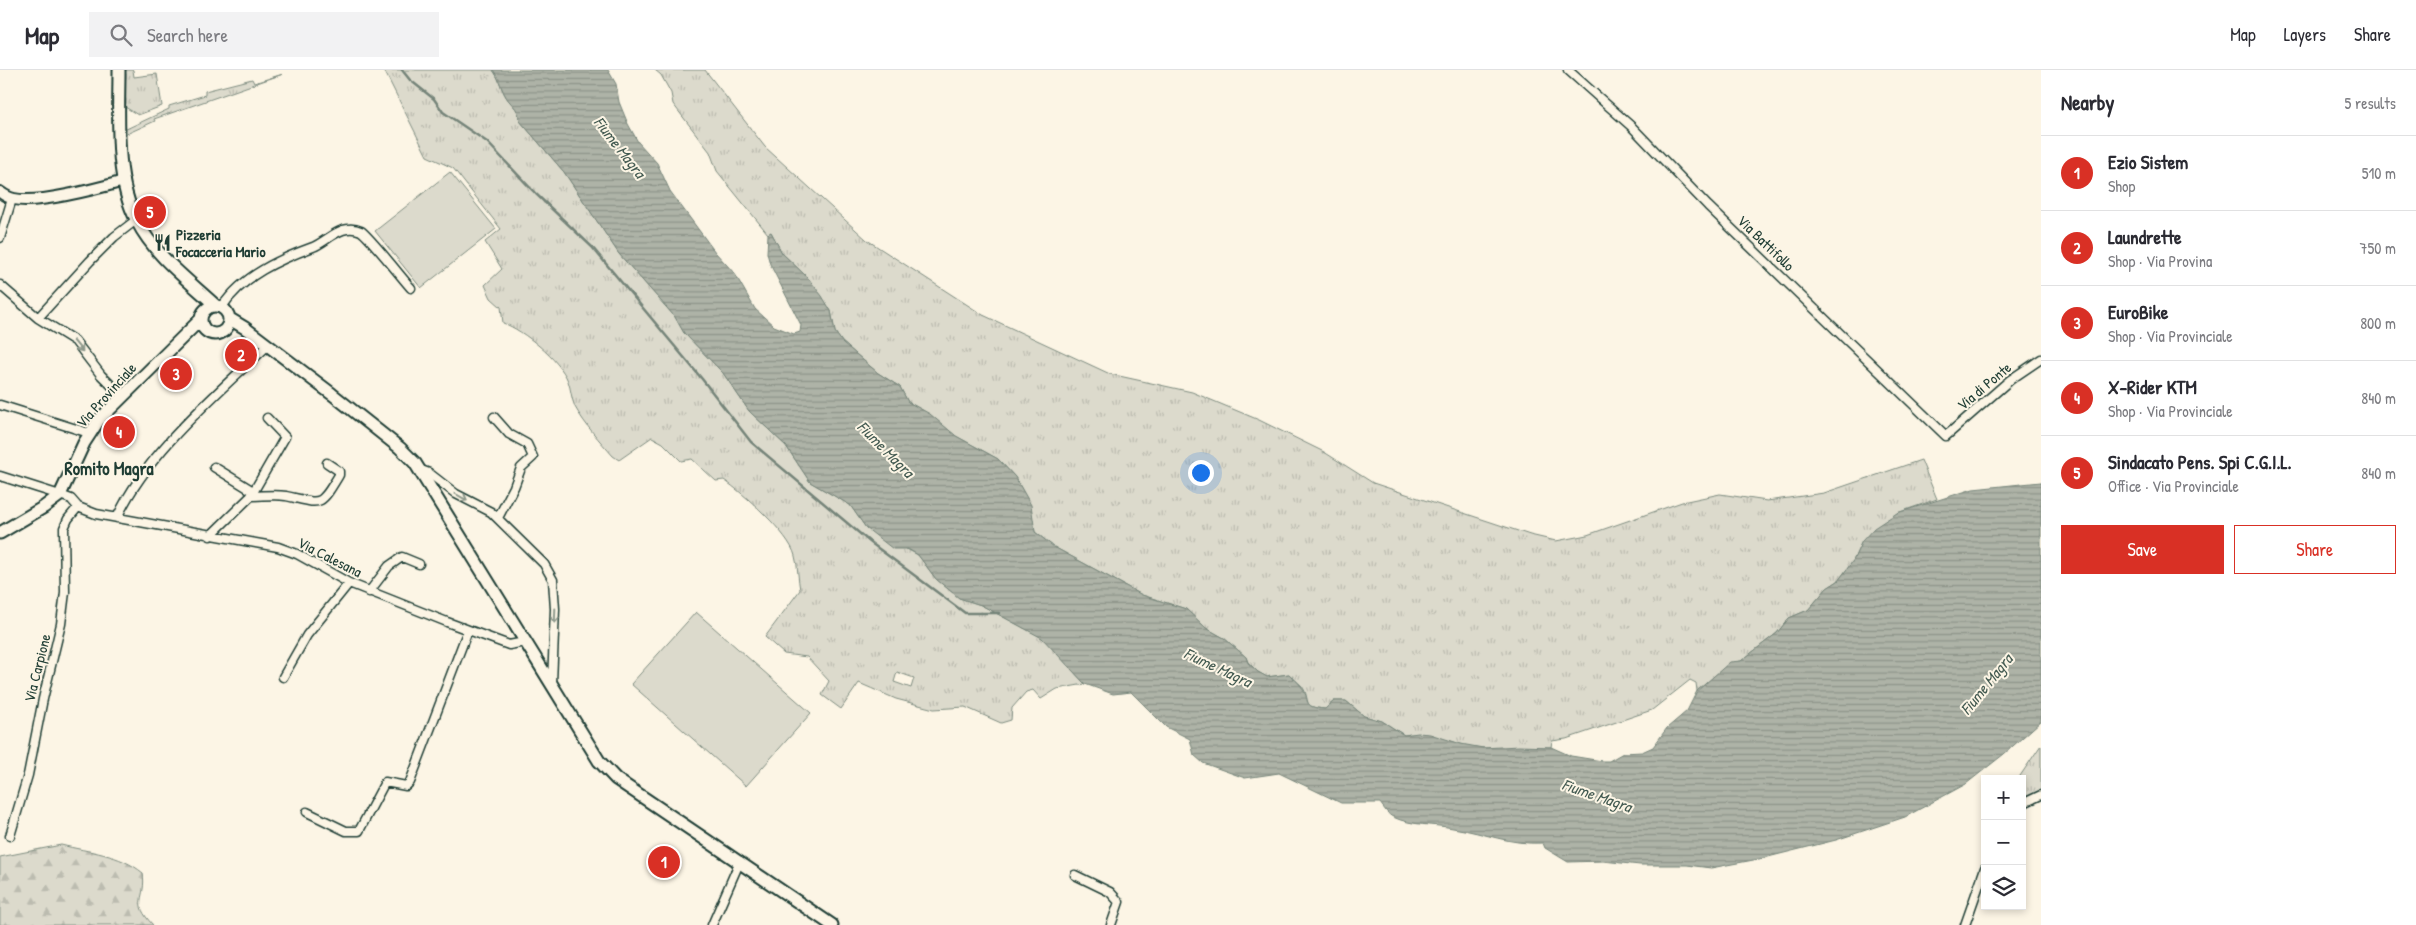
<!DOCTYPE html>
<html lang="en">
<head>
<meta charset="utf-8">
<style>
	:root { --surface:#fff; --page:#f2f2f3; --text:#2b2b33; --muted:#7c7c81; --line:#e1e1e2; --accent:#d93025 }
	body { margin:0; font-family:"Patrick Hand",sans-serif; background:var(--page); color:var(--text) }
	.controls { position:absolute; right:15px; bottom:15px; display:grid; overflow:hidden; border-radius:0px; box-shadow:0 2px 8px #0003 }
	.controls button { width:45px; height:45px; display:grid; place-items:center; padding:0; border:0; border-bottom:1px solid var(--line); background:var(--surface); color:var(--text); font:25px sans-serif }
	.you { position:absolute; left:1200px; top:402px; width:18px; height:18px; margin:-12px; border:4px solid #fff; border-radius:50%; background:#1a73e8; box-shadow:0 0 0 8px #1a73e833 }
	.badge { display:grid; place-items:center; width:32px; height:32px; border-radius:50%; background:var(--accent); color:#fff; font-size:16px; font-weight:700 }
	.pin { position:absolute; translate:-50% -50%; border:2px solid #fff; box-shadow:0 1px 5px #0006 }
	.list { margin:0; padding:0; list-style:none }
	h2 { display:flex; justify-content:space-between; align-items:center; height:65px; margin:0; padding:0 20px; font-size:21px }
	h2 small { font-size:16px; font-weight:400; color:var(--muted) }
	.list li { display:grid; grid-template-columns:32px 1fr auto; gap:15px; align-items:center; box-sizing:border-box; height:75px; padding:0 20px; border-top:1px solid var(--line) }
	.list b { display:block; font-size:19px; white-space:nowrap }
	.list p { margin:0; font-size:16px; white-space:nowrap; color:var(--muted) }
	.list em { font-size:16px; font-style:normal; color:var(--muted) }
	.actions { display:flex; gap:10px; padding:15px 20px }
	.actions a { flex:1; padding:11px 0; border:1px solid var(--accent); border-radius:0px; text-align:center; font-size:18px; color:var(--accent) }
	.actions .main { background:var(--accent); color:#fff }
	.icon { flex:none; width:28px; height:28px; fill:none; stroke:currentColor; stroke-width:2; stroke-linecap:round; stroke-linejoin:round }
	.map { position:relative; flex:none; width:2041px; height:855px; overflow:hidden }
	header { display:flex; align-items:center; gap:30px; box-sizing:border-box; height:70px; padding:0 25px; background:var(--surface); border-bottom:1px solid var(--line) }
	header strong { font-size:24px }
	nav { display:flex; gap:28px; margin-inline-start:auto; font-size:18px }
	.search { width:350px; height:45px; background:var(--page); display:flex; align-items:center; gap:12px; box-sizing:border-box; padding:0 18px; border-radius:0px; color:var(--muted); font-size:19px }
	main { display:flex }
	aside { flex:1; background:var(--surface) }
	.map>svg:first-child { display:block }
	.grass { fill:url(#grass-tufts); stroke:#7e8c80; fill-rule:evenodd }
	.forest { fill:url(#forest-firs); stroke:#7e8c80 }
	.garden { fill:#dcdacc; stroke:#7e8c80 }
	.water { fill:url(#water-rules); stroke:#758479 }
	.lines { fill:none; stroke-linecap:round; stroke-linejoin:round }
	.stream { stroke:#758479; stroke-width:2.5 }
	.minor-casing { stroke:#1f3d34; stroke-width:11 }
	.tertiary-casing { stroke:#1f3d34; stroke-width:14 }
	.secondary-casing { stroke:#1f3d34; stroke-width:15 }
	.minor { stroke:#fcf5e5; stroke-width:8 }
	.tertiary { stroke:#fcf5e5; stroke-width:10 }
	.secondary { stroke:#fcf5e5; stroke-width:11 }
	.oneway { stroke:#8e998c }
	.labels { text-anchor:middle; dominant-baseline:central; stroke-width:4; stroke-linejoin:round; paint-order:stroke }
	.poi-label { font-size:15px; font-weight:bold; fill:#1f3d34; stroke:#fcf5e5; text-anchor:start }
	.street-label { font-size:15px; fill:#1f3d34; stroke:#fcf5e5 }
	.water-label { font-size:16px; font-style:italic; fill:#435a51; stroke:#fcf5e5 }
	.quarter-label { font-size:18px; font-weight:bold; fill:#1f3d34; stroke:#fcf5e5 }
</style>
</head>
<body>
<header>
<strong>Map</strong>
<div class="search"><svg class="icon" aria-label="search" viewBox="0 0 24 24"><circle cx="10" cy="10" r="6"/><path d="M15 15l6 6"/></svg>Search here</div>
<nav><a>Map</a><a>Layers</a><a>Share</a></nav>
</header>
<main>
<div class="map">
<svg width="2041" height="855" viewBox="0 0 2041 855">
	<defs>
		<pattern id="grass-tufts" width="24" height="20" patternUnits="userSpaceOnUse" patternTransform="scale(1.25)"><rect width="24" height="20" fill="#dcdacc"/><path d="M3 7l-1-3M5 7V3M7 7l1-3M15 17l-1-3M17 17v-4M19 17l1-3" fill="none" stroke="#bcbcb0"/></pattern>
		<pattern id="forest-firs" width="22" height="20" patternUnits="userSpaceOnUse" patternTransform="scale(1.25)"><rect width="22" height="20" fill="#dcdacc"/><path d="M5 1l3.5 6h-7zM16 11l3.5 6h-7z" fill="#bcbcb0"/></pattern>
		<pattern id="water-rules" width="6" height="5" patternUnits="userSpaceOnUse" patternTransform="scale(1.25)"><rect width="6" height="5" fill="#aeb3a7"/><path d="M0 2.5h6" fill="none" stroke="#8d9389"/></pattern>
	</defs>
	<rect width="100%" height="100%" fill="#fcf5e5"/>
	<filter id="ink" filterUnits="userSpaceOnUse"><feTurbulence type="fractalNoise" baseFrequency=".02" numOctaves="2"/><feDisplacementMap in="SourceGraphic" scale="10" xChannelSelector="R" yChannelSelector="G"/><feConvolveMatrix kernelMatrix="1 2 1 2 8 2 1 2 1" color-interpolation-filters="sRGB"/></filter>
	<g filter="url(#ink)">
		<path class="grass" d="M123,0h10l1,7 23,-3 5,32 -24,9 -13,-8z
			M384,0h109c6,8 7,15 11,23 6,13 14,12 16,28l44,51 55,82 56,63 9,16 39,40 26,38 37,35 24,36 40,23 16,23 52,27 18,24 23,19 22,7 62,33 42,46 -28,5 -16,10 -8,-9 -7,2 -14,16 -1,12 -10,3 -36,-16 -31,2 -38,-10 -37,-16 -18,26 -19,-14 7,-14 -22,-24 -23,-3 -19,-17 35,-47c-2,-11 -2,-23 -5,-34 -5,-22 -52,-63 -71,-76l-8,1 -24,-22 -11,2 -18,-18 -11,-6 -33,23 -6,-4c-13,-15 -28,-31 -38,-49 -4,-9 -4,-18 -7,-26 -8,-21 -45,-51 -65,-58l-2,-16 -10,-9 -6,-13 17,-16 -17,-27 16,-13 -48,-61 -26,-12zM897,602l17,6 -3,10 -17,-6z
			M655,0h50l60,77 102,93 116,75 127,59 82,18 67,28 65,32 49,31 157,52 26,6 31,-6 95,-33 38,-8 47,7 57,-8 97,-33 16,39 -40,14 -35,28 -9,20 -15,20 -11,7 -19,22 -19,8 -12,15 -36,28 -11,2 -33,28 -1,-8 -6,-3 -38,30 -86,29 -14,2 -1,6c-23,-1 -45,2 -67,1 -28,-1 -51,-18 -80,-13l-22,-14 -18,-5 -18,-15h-12l-9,8c-25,-2 -13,-8 -23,-23 -4,-4 -9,-8 -13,-12l-22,3 -9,-5 -10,-10 -2,-5 -22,-19 -18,-10 -20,-19 -44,-14 -88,-48 -19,-15 -5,-27 -15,-28 -17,-18 -42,-23 -27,-22 -21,-12 -8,-15 -22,-14 -36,-31 -7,-10 -4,-21 -23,-33 -26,-25 -11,-21 -3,2 -51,-63 -7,-19 -37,-48 -2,-11 -10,-18z
			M283,4l-129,45 1,2 -33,15v-5l47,-22v-3l36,-11v-4l47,-12 2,4z
			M2041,675v48l-19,9v-23h-4z"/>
		<path class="forest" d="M61,775c28,7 59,9 82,28 4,27 -13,28 10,52h-153v-68z"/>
		<path class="garden" d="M450,102l46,57 -75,59 -46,-57z
			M696,542l115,101 -65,73 -115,-102z"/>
		<path class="water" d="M493,0h115l8,14 3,18 9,22 10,18 19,21 13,28 45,61 20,22 20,35 19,17 20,8 6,-2 1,-7 -31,-61 -3,-11 1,-19 3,-2 11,21 26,25 14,18 9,15 4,21 7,10 36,31 22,14 8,15 22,12 26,22 42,23 17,18 16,28 4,27 19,15 88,48 44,14 20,19 18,10 22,19 2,6 10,9 9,5 22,-3c4,4 9,8 12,12 11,15 -1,21 24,23l9,-8h12l18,15 18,5 22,14 14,-2 12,1 31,10 22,4 36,-2 32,1 20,9 31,5h7l14,-8 19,-1 11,-5 14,-19 20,-17 10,-20 33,-29 11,-1 36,-28 12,-15 19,-8 19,-22 11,-7 15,-20 9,-20 12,-13 23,-15 76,-24 68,-7v239l-37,33 -38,30 -61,33 -69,23 -72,18 -53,10 -24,-3h-47l-37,-4 -35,1 -23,-14 -2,-5c-34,2 -57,-10 -90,-15 -20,-4 -41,-2 -60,-11 -5,-2 -9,-9 -13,-14h-39l-62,-30 -34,5 -42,-15 -9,-8 -4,-16 -24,-12 -35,-35 -18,2 -28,-10 -43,-46 -61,-33 -22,-7 -23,-19 -18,-24 -10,-6h-15l-27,-21 -16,-23 -40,-23 -24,-36 -37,-35 -26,-38 -39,-40 -9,-16 -56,-63 -55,-82 -44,-51c-2,-16 -10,-15 -16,-28 -4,-8 -5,-15 -11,-23z"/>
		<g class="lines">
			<path class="stream" d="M402,0l8,10 24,19 9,13 44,30 49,52 56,53 110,132 49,63 120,101 94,70h34"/>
			<defs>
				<path id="minor" d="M1568,0l64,57 76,79 238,230 64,-56 31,-21
					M0,168l12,-39
					M0,215l38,33 37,23 26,34 21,21
					M222,237c20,-31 58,-48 91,-60 15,-6 29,-25 48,-16 8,5 41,47 50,57
					M38,248l52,-57 24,-24 22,-17
					M0,335l89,28
					M494,347l15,17 18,10 6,13 -12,11 -7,19 -16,31
					M214,397l39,24
					M421,400l8,3 27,21 35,18 53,52 9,16 2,29 -3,74
					M0,406l60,19 11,4 7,8 18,7 182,33 19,7 52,29 98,39 62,23 16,-3
					M251,426c11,0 24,-2 35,0 36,8 33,12 53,-21v-4l-12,-8
					M117,448c30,-66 99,-123 151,-173
					M210,466l41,-40 34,-59 -18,-19
					M369,522l20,-26 13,-9 17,7
					M283,607l24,-42 42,-52
					M2022,734l19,-9
					M307,742l39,19h13l26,-49 21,4 4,-4 58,-152
					M10,766l18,-61 15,-76 18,-75 4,-32 -1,-64 4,-9 10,-12
					M1075,805l35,17 9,10 -8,23
					M712,855l28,-64
					M1965,855l20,-57"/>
				<path id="tertiary" d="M0,122c4,3 9,6 14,7 24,5 85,-11 110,-18"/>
				<path id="secondary" d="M119,0c0,46 -5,109 18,151 17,34 51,59 78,84
					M201 250a14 14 0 1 1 28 0a14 14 0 1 1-28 0Z
					M230,249l15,9 87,66 68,54 15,15 184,298 17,18 216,146
					M0,463l44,-26 16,-12 24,-52 15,-23 102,-101"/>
			</defs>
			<use href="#minor" class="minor-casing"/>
			<use href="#tertiary" class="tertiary-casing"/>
			<use href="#secondary" class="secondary-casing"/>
			<use href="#minor" class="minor"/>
			<use href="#tertiary" class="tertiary"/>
			<use href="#secondary" class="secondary"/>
		</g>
		<defs><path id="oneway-shaft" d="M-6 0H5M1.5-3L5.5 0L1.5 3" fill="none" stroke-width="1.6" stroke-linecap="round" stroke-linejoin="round" transform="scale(1.25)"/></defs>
		<g class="oneway">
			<use href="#oneway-shaft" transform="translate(78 276) rotate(50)"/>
			<use href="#oneway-shaft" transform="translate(461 427) rotate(30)"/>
			<use href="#oneway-shaft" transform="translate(555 546) rotate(92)"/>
		</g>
	</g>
	<defs>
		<symbol id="restaurant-bare" viewBox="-9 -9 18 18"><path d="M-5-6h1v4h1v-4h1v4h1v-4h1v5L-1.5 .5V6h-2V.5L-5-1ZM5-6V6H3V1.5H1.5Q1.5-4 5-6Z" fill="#1f3d34" stroke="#fcf5e5" stroke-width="2.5" paint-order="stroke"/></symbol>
	</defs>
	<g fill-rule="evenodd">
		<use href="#restaurant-bare" x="150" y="160" width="25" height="25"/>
	</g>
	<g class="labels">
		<g class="poi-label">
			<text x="176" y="164">Pizzeria<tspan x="176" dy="17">Focacceria Mario</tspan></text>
		</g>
		<g class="street-label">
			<text transform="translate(1766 173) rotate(44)">Via Battifollo</text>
			<text transform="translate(1984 316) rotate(-40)">Via di Ponte</text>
			<text transform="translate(106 325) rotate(-48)">Via Provinciale</text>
			<text transform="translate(330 487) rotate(27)">Via Calesana</text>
			<text transform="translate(37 598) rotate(-76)">Via Carpione</text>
		</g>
		<g class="water-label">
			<text transform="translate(620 77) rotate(52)">Fiume Magra</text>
			<text transform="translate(886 379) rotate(45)">Fiume Magra</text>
			<text transform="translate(1218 597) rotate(25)">Fiume Magra</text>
			<text transform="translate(1986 614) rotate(-51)">Fiume Magra</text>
			<text transform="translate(1597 725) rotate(19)">Fiume Magra</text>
		</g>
		<g class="quarter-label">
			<text x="109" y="398">Romito Magra</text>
		</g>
	</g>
</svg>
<div class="controls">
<button>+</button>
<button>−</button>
<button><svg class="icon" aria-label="layers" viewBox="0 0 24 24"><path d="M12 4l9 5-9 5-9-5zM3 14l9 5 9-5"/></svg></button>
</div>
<div class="you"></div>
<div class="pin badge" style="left:664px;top:792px">1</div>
<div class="pin badge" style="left:241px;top:285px">2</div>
<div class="pin badge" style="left:176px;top:304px">3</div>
<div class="pin badge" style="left:119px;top:362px">4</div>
<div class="pin badge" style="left:150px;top:142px">5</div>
</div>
<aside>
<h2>Nearby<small>5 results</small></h2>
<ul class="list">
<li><span class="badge">1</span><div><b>Ezio Sistem</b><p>Shop</p></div><em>510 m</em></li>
<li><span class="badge">2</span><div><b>Laundrette</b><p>Shop · Via Provina</p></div><em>750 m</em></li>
<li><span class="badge">3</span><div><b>EuroBike</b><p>Shop · Via Provinciale</p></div><em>800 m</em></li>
<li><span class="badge">4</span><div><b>X-Rider KTM</b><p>Shop · Via Provinciale</p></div><em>840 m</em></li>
<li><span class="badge">5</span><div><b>Sindacato Pens. Spi C.G.I.L.</b><p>Office · Via Provinciale</p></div><em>840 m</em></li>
</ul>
<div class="actions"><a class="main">Save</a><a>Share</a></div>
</aside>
</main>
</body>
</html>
